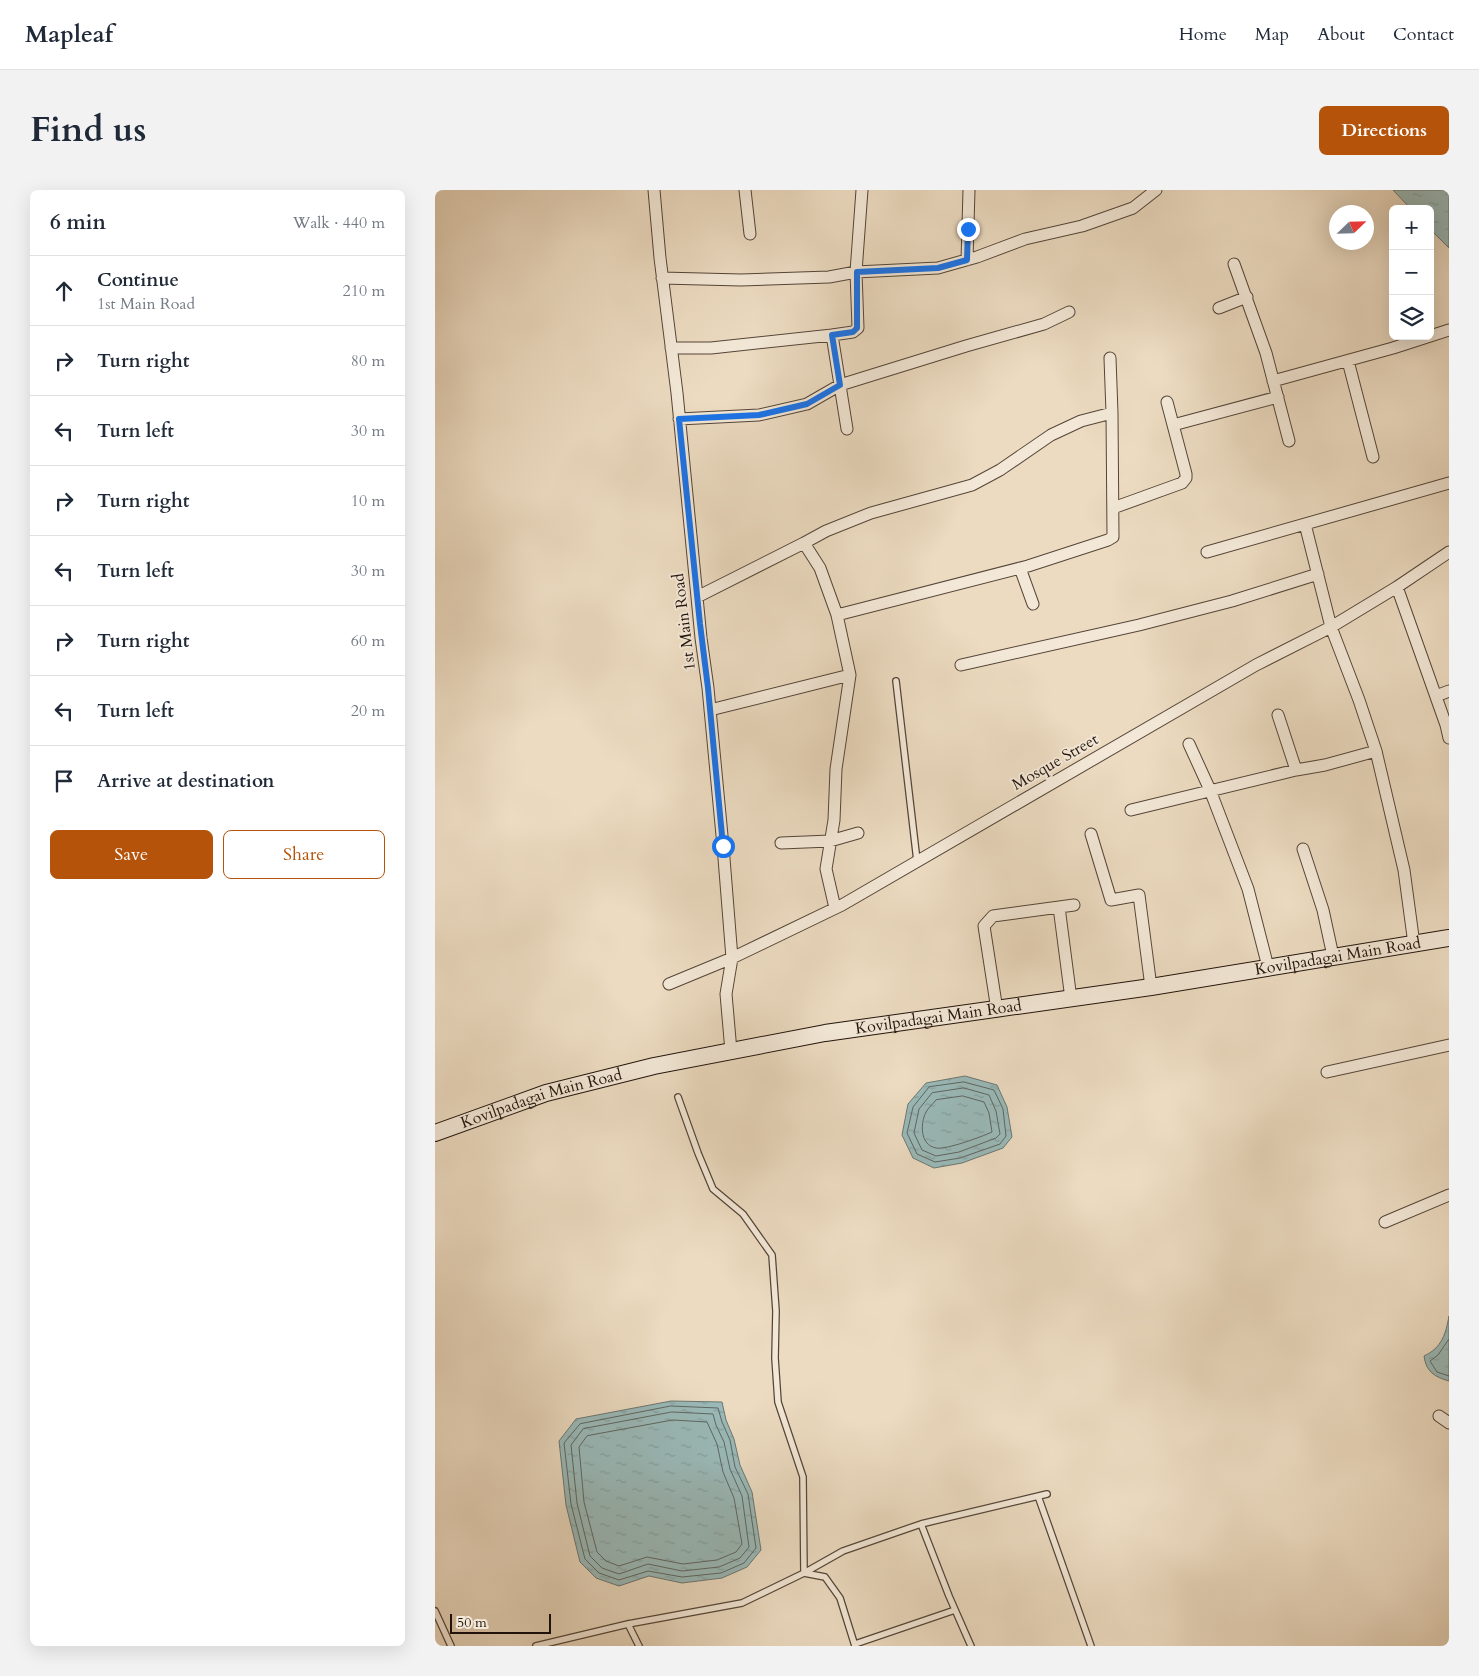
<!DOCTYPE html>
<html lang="en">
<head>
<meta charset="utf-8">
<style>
	:root { --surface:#fff; --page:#f2f2f3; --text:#1f2937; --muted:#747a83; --line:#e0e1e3; --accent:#b45309 }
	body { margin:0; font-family:Cardo,serif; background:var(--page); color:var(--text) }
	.controls { position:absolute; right:15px; top:15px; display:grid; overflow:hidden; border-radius:8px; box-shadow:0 5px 20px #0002 }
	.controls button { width:45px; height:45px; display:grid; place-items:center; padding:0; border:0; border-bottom:1px solid var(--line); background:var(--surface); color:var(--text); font:25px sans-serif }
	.compass { position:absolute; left:894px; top:15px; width:45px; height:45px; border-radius:50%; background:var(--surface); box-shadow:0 5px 20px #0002; rotate:67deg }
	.scale { position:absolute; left:15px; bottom:12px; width:101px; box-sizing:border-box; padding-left:5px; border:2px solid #21130b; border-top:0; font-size:14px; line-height:18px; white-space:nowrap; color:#21130b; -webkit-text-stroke:4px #f3e8d7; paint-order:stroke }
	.stop { position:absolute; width:15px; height:15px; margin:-11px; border:4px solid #1a73e8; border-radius:50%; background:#fff }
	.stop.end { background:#1a73e8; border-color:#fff; box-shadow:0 1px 5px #0008 }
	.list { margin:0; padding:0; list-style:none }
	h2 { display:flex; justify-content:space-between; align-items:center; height:65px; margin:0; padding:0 20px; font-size:21px }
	h2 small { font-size:16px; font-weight:400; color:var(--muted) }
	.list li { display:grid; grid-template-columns:32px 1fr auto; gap:15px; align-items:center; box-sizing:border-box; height:70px; padding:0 20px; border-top:1px solid var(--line) }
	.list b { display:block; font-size:19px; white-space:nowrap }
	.list p { margin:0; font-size:16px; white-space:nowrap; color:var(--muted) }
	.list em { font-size:16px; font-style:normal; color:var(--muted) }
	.actions { display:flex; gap:10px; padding:15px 20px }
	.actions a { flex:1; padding:11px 0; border:1px solid var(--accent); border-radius:8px; text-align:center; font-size:18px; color:var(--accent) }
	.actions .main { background:var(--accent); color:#fff }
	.icon { flex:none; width:28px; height:28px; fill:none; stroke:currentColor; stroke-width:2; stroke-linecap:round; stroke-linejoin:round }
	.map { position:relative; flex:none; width:1014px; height:1456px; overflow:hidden; border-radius:8px }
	header { display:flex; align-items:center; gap:30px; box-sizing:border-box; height:70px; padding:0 25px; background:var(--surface); border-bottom:1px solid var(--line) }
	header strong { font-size:24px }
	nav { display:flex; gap:28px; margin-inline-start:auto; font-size:18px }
	.intro { display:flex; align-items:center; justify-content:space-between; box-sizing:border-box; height:120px; padding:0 30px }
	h1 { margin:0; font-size:35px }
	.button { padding:12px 22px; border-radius:8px; background:var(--accent); color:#fff; font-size:18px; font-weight:700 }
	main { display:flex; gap:30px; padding:0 30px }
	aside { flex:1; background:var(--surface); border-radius:8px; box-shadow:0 5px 20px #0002 }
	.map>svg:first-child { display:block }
	.water { fill:url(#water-ripples); stroke:#6a7773 }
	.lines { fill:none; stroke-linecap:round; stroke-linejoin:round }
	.shore { stroke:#5e6662; stroke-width:1 }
	.service-casing { stroke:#544538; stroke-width:8 }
	.minor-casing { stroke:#544538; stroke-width:13 }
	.secondary-casing { stroke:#21130b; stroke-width:18 }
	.service { stroke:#f3e8d7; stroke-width:5.5 }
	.minor { stroke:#f3e8d7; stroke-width:11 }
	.secondary { stroke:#f3e8d7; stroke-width:16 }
	.route { stroke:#1a73e8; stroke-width:6 }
	.labels { text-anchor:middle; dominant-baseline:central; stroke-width:4; stroke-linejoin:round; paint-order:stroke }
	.street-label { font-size:16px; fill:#21130b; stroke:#f3e8d7 }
</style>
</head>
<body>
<header>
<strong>Mapleaf</strong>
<nav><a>Home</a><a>Map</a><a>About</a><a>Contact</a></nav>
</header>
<div class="intro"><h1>Find us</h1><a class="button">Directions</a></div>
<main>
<aside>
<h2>6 min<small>Walk · 440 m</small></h2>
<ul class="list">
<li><svg class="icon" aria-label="ahead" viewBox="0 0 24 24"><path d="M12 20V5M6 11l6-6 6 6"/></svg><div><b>Continue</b><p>1st Main Road</p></div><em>210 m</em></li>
<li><svg class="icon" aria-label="right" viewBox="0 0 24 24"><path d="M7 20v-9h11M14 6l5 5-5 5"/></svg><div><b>Turn right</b></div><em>80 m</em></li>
<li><svg class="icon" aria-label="left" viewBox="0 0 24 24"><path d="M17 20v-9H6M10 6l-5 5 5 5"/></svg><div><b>Turn left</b></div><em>30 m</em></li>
<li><svg class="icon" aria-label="right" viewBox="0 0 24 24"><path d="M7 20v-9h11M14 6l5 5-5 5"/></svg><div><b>Turn right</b></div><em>10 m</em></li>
<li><svg class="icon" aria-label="left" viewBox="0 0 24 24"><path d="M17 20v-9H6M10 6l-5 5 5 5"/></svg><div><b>Turn left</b></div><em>30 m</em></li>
<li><svg class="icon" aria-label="right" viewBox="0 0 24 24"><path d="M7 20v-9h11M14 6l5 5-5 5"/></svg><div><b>Turn right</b></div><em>60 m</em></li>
<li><svg class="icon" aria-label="left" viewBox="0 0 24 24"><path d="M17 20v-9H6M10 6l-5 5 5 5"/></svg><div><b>Turn left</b></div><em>20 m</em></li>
<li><svg class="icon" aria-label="arrive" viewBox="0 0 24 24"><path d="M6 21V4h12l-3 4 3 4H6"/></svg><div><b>Arrive at destination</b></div></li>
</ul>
<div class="actions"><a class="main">Save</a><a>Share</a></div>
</aside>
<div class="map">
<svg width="1014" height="1456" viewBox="0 0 1014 1456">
	<defs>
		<pattern id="water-ripples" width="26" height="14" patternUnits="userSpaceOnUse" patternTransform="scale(1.25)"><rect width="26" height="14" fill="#9abab9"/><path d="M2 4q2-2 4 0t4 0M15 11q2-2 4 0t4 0" fill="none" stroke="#849f9e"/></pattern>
	</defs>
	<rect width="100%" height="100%" fill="#ecdbc1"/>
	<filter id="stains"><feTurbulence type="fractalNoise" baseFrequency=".004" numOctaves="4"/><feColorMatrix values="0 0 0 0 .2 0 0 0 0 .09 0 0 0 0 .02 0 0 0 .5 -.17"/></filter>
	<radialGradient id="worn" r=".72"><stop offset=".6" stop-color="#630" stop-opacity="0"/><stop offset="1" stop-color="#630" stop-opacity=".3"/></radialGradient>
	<path class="water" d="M958,0h56v58l-19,-19v-20h-19z
		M530,886l32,9 10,22 5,30 -9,11 -41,15 -28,5 -21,-10 -11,-23 6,-31 18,-21z
		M1014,1126v65c-14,-4 -23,-9 -25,-25 18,-8 22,-23 25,-40z
		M236,1211l51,1 4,18 8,19 6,26 12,27 9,58 -14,17 -25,11 -40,5 -33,-7 -30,10 -23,-8 -16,-16 -14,-57 -7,-64 17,-22z"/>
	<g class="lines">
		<path class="shore" d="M529,892l30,8 9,19 3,27 -6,8 -40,14 -25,4 -18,-8 -10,-21 6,-26 16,-20z
			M529,898l25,7 7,16 4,23 -4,4 -37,14 -23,4 -14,-6 -8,-17 5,-24 13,-16z
			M528,906l21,6 5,11 3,19c-11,5 -46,18 -56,16 -16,-3 -16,-24 -10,-36 2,-4 7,-8 10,-12z
			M1014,1149l-11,16 -8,6 7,11 12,4
			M236,1216l47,2 4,14 8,18 5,27 13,27 8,54 -12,15 -23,10 -39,4 -34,-6 -29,9 -20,-7 -14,-14 -14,-55 -7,-61 16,-19z
			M237,1222l41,2 3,11 8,17 6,27 12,27 7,51 -9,11 -21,9 -37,4 -34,-7 -29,10 -17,-6 -12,-12 -13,-53 -6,-58 12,-16z
			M238,1230l34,2 10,22 6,28 11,26 8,46 -6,8 -19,8 -34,4 -36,-7 -28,9 -13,-5 -9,-9 -13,-50 -5,-55 8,-11z"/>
		<defs>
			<path id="service" d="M461,491l21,180
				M243,907l20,56 15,36 30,25 29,41 4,56 -1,47 3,44 25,75 1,96 21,4 15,21 15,48
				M603,1306l53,150
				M486,1334l28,72 22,50
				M0,1421l16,35
				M193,1434l11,22
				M420,1454l100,-34
				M101,1456l92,-22 114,-21 62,-30 39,-22 78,-27 126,-30"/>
			<path id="minor" d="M219,0l6,68 17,135 24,245 7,50 15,158 9,112 -6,36 5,57
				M310,0l5,44
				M532,70l2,-70
				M799,74l32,89 23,88
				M227,88l79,2 88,-3 27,-5 82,-4 39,-11 48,-18 57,-13 51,-18 23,-18
				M784,118l28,-11
				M397,145l21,-3 5,-4 -2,-56 6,-82
				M236,158h40l121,-13 15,94
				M913,171l25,96
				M838,191l120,-33 56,-18
				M244,229l80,-4 48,-11 33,-19 126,-39 78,-22 25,-12
				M738,235l105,-28
				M678,318l69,-25 4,-5v-4l-19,-72
				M870,334l26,103 28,73 17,51 28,119 10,74
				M369,353l22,-12 45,-18 101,-28 28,-15 51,-35 30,-14 31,-8
				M772,362l242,-69
				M585,378l13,36
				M962,397l49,138 3,13
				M262,407l107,-54 16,25 17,47 13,60 -14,94 -2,51 -8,49 9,39
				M402,425l191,-49 80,-26 5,-3 -1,-124 -2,-55
				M526,475l178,-40 93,-24 86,-27
				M1001,506l13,-5
				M275,520l140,-35
				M843,525l18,55
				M754,554l21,46 38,99 20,78
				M696,620l165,-40 29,-5 51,-14
				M656,644l20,66 28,-5 12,92
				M346,653l49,-2 28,-8
				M868,659l20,61 10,46
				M624,717l12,92
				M234,794l63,-26 110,-53 414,-240 75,-38 66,-40 52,-35
				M562,820l-13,-84 9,-10 81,-11
				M892,882l122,-27
				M950,1032l64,-27
				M1004,1226l10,7"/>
			<g id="secondary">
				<path id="s1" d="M0,943l111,-40 108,-27 171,-33 326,-46 298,-49"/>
			</g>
		</defs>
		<use href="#service" class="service-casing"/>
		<use href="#minor" class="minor-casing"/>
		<use href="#secondary" class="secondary-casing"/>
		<use href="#service" class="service"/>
		<use href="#minor" class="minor"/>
		<use href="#secondary" class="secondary"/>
	</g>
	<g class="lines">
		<path class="route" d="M288,656l-15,-158 -8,-64 -21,-205 80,-4 48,-11 33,-19 -8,-50 21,-3 4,-4v-56l81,-4 29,-8 1,-31"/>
	</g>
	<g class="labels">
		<g class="street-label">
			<text transform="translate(249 432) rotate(-97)">1st Main Road</text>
			<text transform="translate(620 572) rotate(-30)">Mosque Street</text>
			<text stroke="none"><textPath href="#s1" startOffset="922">Kovilpadagai Main Road</textPath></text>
			<text stroke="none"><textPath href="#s1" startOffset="518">Kovilpadagai Main Road</textPath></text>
			<text stroke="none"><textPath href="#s1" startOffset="112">Kovilpadagai Main Road</textPath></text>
		</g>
	</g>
	<rect width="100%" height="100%" filter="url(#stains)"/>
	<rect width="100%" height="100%" fill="url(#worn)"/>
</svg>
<div class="controls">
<button>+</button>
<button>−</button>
<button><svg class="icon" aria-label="layers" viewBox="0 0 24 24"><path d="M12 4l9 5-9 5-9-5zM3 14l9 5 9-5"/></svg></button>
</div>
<svg class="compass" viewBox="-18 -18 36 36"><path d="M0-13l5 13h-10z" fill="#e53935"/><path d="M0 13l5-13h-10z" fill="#747a83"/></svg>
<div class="scale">50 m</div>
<div class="stop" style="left:288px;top:656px"></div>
<div class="stop end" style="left:533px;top:39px"></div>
</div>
</main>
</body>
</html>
